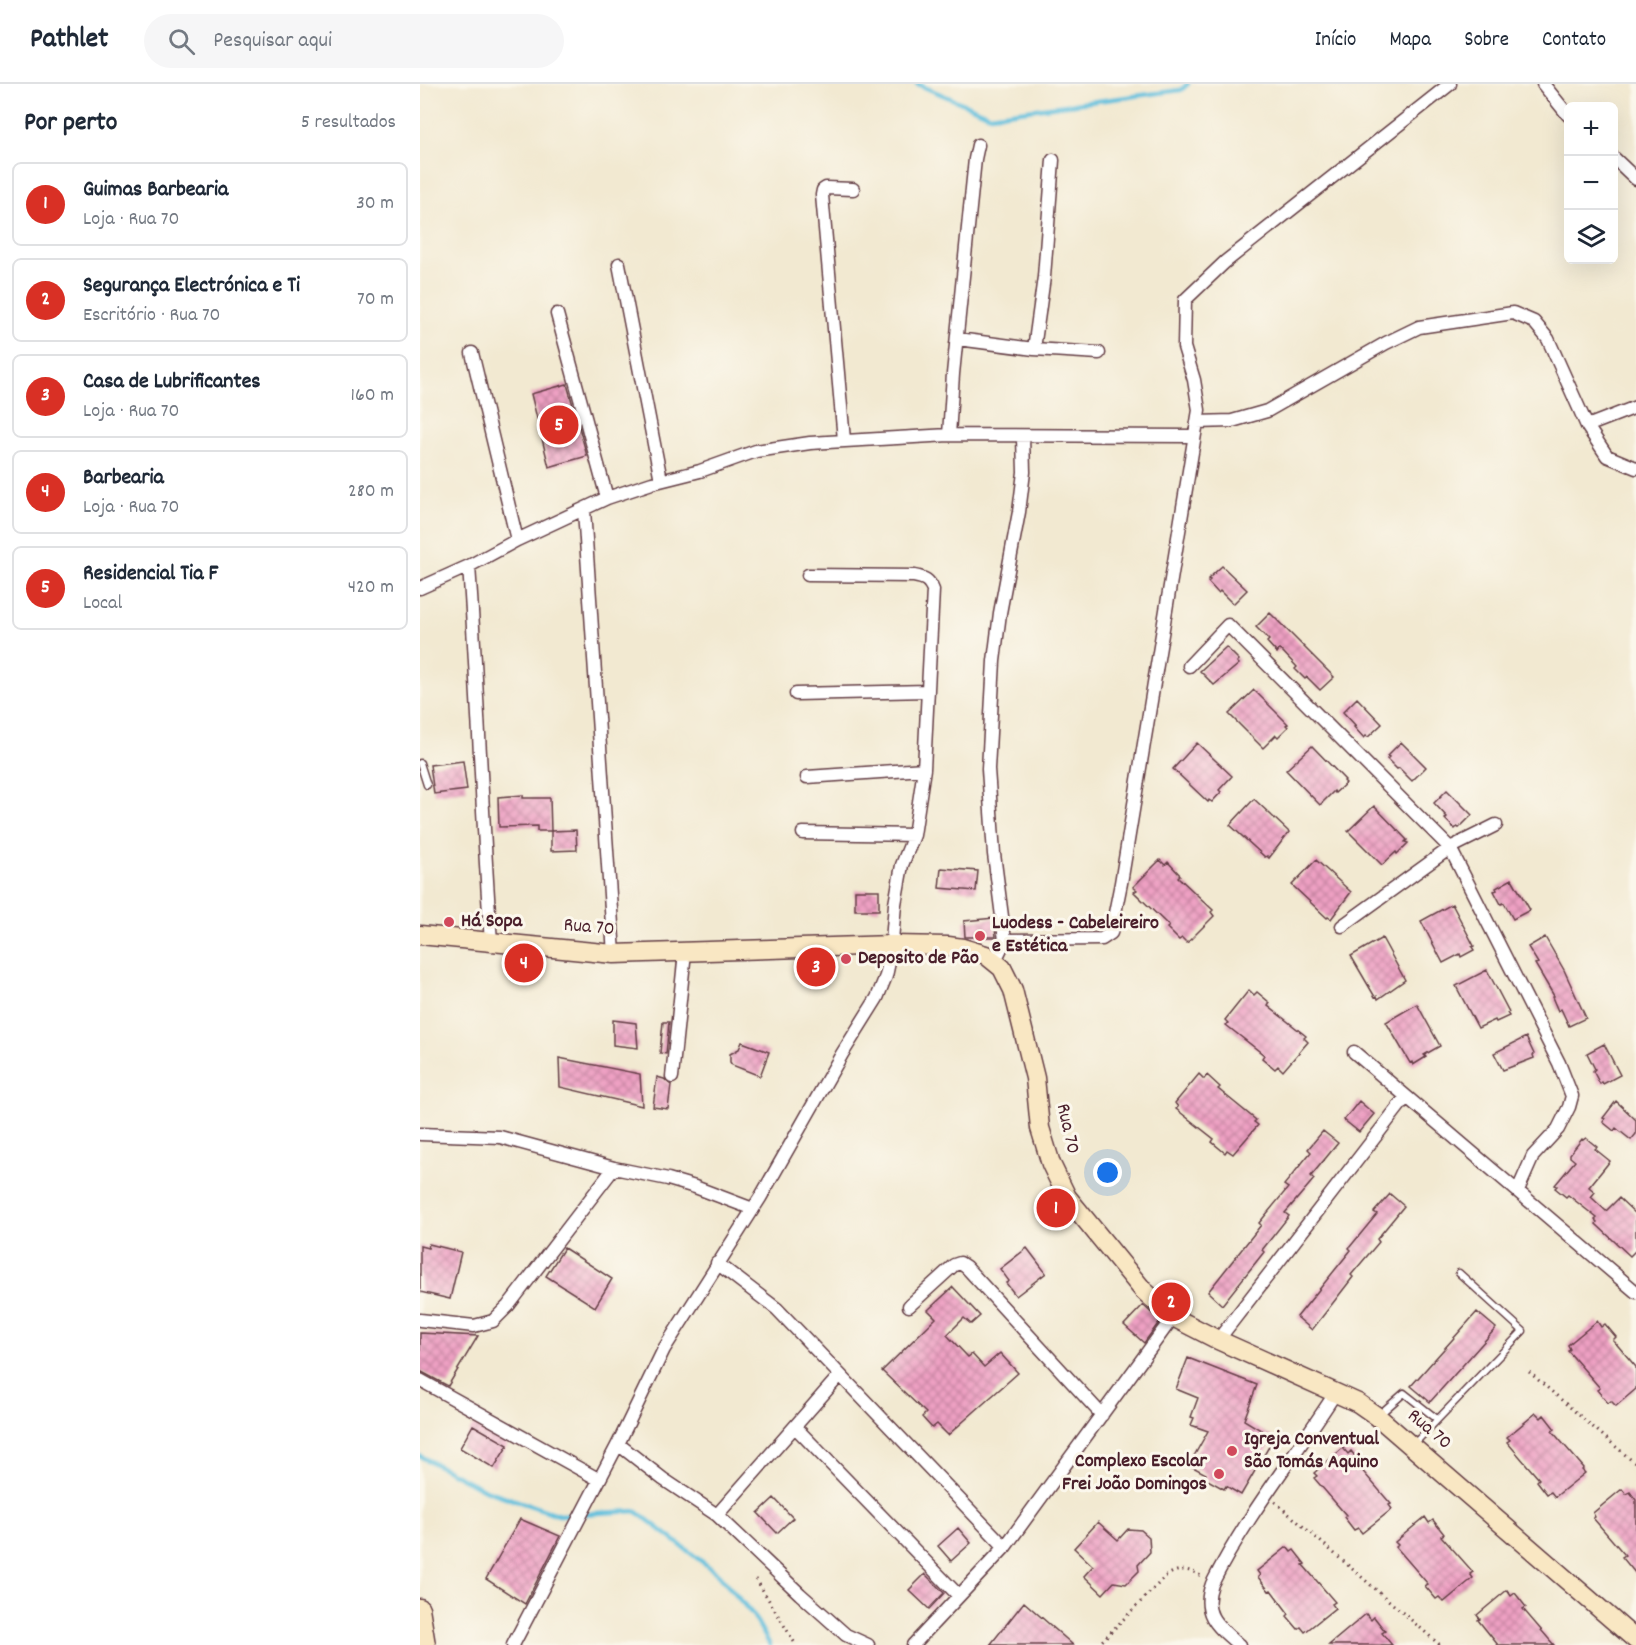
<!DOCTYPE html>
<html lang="pt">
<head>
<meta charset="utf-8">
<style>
	:root { --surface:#fff; --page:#f6f6f7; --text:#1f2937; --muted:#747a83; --line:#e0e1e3; --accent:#d93025 }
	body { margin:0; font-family:Dekko,sans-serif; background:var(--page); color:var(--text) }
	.controls { position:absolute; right:18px; top:18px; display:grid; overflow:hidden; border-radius:9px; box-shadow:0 6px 24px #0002 }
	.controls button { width:54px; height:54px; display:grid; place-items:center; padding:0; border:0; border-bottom:2px solid var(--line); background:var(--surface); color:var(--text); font:30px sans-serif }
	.you { position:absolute; left:688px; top:1089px; width:21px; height:21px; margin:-15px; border:4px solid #fff; border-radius:50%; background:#1a73e8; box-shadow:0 0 0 9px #1a73e833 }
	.badge { display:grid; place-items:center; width:39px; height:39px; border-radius:50%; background:var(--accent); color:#fff; font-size:20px; font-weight:700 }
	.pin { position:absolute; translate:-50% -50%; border:3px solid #fff; box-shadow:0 2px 6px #0006 }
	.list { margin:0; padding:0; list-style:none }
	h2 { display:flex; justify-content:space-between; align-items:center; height:78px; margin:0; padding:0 24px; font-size:26px }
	h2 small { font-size:20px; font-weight:400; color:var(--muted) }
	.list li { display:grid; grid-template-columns:39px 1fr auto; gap:18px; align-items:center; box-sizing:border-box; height:84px; margin:0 12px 12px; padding:0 12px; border:2px solid var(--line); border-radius:9px }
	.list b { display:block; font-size:22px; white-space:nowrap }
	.list p { margin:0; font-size:20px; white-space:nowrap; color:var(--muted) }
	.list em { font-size:20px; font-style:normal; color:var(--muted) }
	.icon { flex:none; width:33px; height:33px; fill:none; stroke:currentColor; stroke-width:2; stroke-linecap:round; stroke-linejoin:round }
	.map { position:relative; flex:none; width:1216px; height:1561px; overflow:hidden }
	header { display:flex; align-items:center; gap:36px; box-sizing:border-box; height:84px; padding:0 30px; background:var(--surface); border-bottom:2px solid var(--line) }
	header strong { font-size:28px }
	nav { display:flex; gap:33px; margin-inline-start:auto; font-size:21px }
	.search { width:420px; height:54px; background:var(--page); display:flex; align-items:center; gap:15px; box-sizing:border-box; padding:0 21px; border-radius:33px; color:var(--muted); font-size:22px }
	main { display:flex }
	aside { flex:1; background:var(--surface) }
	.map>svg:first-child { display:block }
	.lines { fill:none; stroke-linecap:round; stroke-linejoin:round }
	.stream { stroke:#5fbfdd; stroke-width:4.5 }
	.building { fill:url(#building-cross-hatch) }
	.lane-casing { stroke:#633d44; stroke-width:9 }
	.street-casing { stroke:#633d44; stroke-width:15 }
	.secondary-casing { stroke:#633d44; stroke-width:21 }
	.path { stroke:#633d44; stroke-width:3; stroke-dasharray:1.5 4.5; stroke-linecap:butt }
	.lane { stroke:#fff; stroke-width:6 }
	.street { stroke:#fff; stroke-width:12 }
	.secondary { stroke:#f9e7c3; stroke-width:18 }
	.poi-dot { fill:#d1495b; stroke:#fbf7ec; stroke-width:2 }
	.labels { text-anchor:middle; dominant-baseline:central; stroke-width:6; stroke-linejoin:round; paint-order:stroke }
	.poi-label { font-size:20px; font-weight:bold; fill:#4a1f2b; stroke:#fbf7ec; text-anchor:start }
	.street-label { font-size:20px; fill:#4a1f2b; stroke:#fbf7ec }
</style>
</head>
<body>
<header>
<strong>Pathlet</strong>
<div class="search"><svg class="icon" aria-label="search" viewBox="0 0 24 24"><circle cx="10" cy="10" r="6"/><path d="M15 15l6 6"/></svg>Pesquisar aqui</div>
<nav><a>Início</a><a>Mapa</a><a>Sobre</a><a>Contato</a></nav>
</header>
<main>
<aside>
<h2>Por perto<small>5 resultados</small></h2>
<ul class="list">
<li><span class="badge">1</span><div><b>Guimas Barbearia</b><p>Loja · Rua 70</p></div><em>30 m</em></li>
<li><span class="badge">2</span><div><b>Segurança Electrónica e Ti</b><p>Escritório · Rua 70</p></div><em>70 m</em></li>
<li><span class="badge">3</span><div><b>Casa de Lubrificantes</b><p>Loja · Rua 70</p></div><em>160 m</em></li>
<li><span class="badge">4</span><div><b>Barbearia</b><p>Loja · Rua 70</p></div><em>280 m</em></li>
<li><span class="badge">5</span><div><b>Residencial Tia F</b><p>Local</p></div><em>420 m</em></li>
</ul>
</aside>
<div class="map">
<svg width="1216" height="1561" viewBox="0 0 1216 1561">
	<defs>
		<pattern id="building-cross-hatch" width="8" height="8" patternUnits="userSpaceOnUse" patternTransform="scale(1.5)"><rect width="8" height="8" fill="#eea0c3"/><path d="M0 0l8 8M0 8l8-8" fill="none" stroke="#c3829f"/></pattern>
	</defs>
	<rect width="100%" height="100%" fill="#fbf7ec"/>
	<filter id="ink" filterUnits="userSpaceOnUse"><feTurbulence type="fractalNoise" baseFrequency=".0167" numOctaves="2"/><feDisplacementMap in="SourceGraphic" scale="12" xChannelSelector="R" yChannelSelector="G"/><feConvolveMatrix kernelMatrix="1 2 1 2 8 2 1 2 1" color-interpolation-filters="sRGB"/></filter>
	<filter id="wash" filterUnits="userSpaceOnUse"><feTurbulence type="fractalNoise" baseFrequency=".008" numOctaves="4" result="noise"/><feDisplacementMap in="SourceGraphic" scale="24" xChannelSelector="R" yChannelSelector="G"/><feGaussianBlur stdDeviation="1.35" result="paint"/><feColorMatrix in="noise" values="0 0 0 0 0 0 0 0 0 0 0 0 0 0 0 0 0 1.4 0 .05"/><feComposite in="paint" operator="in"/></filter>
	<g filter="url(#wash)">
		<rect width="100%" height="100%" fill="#f2e9d1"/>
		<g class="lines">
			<path class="stream" d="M497,0l73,31 191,-25 7,-6
				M0,1372l65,34 74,25 77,-4 82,63 35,41 17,30"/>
		</g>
		<g id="blocks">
			<path class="building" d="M147,300l20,72 -38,11 -18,-73z
				M802,482l25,24 -14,14 -13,-13 -2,2 -10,-11 2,-2 -2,-1z
				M850,529l64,64 -14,13 -13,-13 -2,2 -10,-10 2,-2 -15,-16 -3,-1 -2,3 -10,-11 2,-2 -13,-13z
				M806,563l13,13 -2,2 2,2 -25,21 -14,-14z
				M834,606l34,34 -2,1 2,2 -10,10 -2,-2 -13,13 -34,-34z
				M937,614l25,26 -14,13 -2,-1 -2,2 -10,-11 2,-1 -13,-14z
				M981,658l25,25 -14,14 -13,-13 -2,1 -10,-10 2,-2 -2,-1z
				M777,659l35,33 -13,14 2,2 -9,10 -3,-2 -1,2 -35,-33z
				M892,662l33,34 -1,1 2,2 -11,10 -1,-2 -14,14 -34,-35z
				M43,677l4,29 -33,4 -4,-29z
				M1027,706l25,25 -13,13 -2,-1 -2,2 -10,-10 2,-2 -13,-14z
				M103,711v3h27l1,33h-14v-5l-38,1 -1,-30z
				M834,715l35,33 -20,26 -2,-2 -2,1 -35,-32z
				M954,722l33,34 -2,2 3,1 -11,11 -1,-2 -14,13 -34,-34z
				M156,746l1,20 -26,1v-20z
				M740,776l5,5 3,-3 12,13 -2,2 35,33 -2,2 3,4 -27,27 -5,-5 -3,2 -12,-12 2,-2 -35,-34 3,-2 -4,-3z
				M896,776l35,32 -20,27 -3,-2 -1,1 -35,-33z
				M521,784l37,3 -2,20 -37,-3z
				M1092,795l18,31 -17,9 -9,-16 -3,1 -7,-13 3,-1 -1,-2z
				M435,806h24v20h-24z
				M1032,820l22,42 -2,1 2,3 -13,7 -1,-3 -17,9 -22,-42z
				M574,834l2,19h-31l-1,-16z
				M1125,853l19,33 22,48 -17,8 -8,-17 -3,2 -6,-14 2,-1 -19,-32 3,-1 -10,-16z
				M962,854l23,42 -27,19 -1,-3 -2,1 -24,-41z
				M1067,886l22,42 -2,1 2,3 -13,6 -1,-2 -17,8 -22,-42z
				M829,906l5,5 3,-3 13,11 -2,3 38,30 -2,2 4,4 -25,29 -5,-5 -3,3 -13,-11 2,-3 -38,-30 2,-2 -3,-3z
				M997,920l23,42 -16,9 2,2 -13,8 -1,-3 -2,1 -24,-41z
				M193,936l23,3 2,25 -25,-3z
				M243,938h6l-3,32 -6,-1z
				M1106,953l8,17 -1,1 1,3 -31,12 -9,-17z
				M322,958l27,10 -9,24 -28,-11 -2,-3v-8l9,-5z
				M1184,960l16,31 -17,9 -1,-2 -2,2 -7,-13 2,-2 -8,-16z
				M139,974l81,16 2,32 -82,-19z
				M779,990l5,5 3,-4 13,12 -2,2 38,31 -2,2 4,3 -25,29 -6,-4 -2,3 -13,-11 2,-3 -38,-30 2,-2 -3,-4z
				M237,993l7,2 7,6 -3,24 -15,-2z
				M939,1017l15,13 -15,18 -15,-12z
				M1196,1017l20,19v14l-5,6 -15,-12 -2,3 -11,-9 2,-3 -2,-1z
				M903,1047l15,12 -27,33 3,3 -29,34 4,3 -27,34 2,2 -42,53 -14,-13 53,-67 -2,-2 29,-35 -4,-3 27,-33 -3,-3z
				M1166,1054l11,9 -2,2 15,12 -21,26 6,5 -4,5 15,14 13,-13 17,16v36l-6,6 -34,-32 1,-2 -2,-2 2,-2 -29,-23 -2,2 -11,-9 2,-2 -2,-1 20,-24 -5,-4v-3l12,-15 1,1z
				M970,1110l14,12 -27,33 2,3 -28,33 2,2 -41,53 -15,-13 54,-67 -2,-2 28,-34 -3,-2z
				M9,1160l32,8 -11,47 -30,-7v-46l8,2z
				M144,1164l48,31 -17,28 -49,-31z
				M607,1164l19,25 -30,23 -10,-13 3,-2 -9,-12z
				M533,1203l27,29 -9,8 -7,-6 -17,17 21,22 4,-3 12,13 16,-14 18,20 -70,62 -11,-11 -5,4 -10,-11 4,-4 -44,-42 54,-53 -8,-8z
				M723,1221l17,16 -16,22 -20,-18z
				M1057,1228l19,16 -66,74 -19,-16z
				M1177,1237l4,6 4,-3 11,13 -3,3 23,27v22l-20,17 -5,-5 -3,2 -11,-13 3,-2 -32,-37 2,-2 -2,-4z
				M0,1249l58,3 -30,50 -28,-15z
				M768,1274l69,27 -13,35 30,18 -33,57 -15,-9 -2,3 -20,-11 2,-4 -17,-9 19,-34 -17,-6 3,-7 -3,-1 7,-19 -22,-9z
				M1116,1329l5,5 3,-3 11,14 -3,2 32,37 -2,2 3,3 -30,24 -4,-5 -4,2 -10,-13 2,-2 -32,-37 3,-2 -3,-3z
				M53,1341l35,20 -14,23 -34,-20z
				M923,1364l5,6 3,-3 11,14 -3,2 32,37 -2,1 3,4 -30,24 -4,-5 -4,2 -10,-13 2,-2 -32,-37 3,-2 -3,-3z
				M1202,1405l4,5 4,-2 6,8v74l-14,-17 3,-2 -32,-37 2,-1 -2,-4z
				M354,1414l19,20 -16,15 -19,-20z
				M1005,1433l4,6 4,-3 11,14 -3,2 32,36 -3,2 3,4 -29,24 -5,-5 -3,2 -11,-13 3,-2 -32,-37 2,-2 -3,-3z
				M100,1435l40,17 -35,68 -39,-25z
				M678,1438l20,18 10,-11 13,1 8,7 1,15 -12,13 1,6 -13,13 -12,-2 -11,12 -19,-18 9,-10 -19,-18z
				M538,1444l13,15 -20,18 -13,-15z
				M867,1463l4,5 3,-2 11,14 -2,1 32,37 -3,2 3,4 -30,24 -4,-5 -3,2 -11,-13 2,-2 -18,-24 -2,1 -11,-14 2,-2 -3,-4z
				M505,1490l19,19 -15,16 -20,-19z
				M1087,1506l4,6 4,-3 11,14 -3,2 31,36h-56l-20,-25 2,-1 -3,-4z
				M604,1518l49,43h-83z
				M946,1530l5,6 3,-3 11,14 -3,2 10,12h-63z"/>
		</g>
	</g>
	<g filter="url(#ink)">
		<use href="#blocks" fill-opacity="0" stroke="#633d44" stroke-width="1.5"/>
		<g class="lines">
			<defs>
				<path id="lane" d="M0,679l7,22
					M960,1330l24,-21 33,26
					M993,1361l110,-114 -64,-58"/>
				<path id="street" d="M1123,0l25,31
					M1194,74l22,21
					M199,180l42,216
					M137,230l50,184
					M538,255l76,10 65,4
					M614,265l10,-72 9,-117
					M52,269l45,187
					M777,338l35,-1 35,-10 119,-68 33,-16 94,-14 21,9 14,17 39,87 20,30 29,12
					M1167,342l49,-19
					M529,351l4,-61 22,-215 3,-14
					M424,356l-22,-245 1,-5 3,-2 27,1
					M164,426l30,444
					M49,482c9,125 13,251 22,376
					M0,504l49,-22 48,-26 90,-42 45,-15 48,-12 56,-20 54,-8 139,-8 245,1
					M769,582l39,-41 222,223 109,215 13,33 -3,11 -11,22 -25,27 -15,34
					M376,610l132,-3
					M387,693l117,-8
					M383,749l111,2
					M922,842l108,-78 46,-23
					M585,856l97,-1 9,-6 10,-50 78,-473 -5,-30 -10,-33 1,-47 40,-38 225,-178
					M575,877l10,-21 -11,-86 -6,-85 6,-108 6,-48 19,-101 5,-40 -1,-35
					M934,968l282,240
					M252,993l13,-125
					M0,1050l80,3 114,31 54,11 27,8 58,22
					M297,1179l60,46 228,238
					M489,1222l45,-41 6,-2 6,4 136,148
					M0,1236l54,6 19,-5 15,-15 106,-138
					M798,1256l188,-243
					M0,1296l178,99
					M375,1343l164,169
					M198,1360l45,35 54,36 83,79 46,41 22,10
					M297,1431l123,-140
					M93,1561l105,-201 46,-95 96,-151 82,-144 35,-56 9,-22 5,-23 4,-49 7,-39 12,-30 10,-66 9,-179c-4,-10 -8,-12 -19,-14l-106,-1
					M493,1561l92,-98 168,-230
					M819,1561c-22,-19 -38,-31 -27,-61 34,-68 83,-128 124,-192"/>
				<path id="secondary" d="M0,851l194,19 278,-9 56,1 15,2 23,7 16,13 11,22 22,88 5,50 11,36 16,33 76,93 30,27 45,23 140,63 20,14 258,223
					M0,1524l6,37"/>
			</defs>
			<use href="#lane" class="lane-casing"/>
			<use href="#street" class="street-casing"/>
			<use href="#secondary" class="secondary-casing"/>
			<path class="path" d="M1109,1288l107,92
				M855,1418l165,143
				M336,1495l40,66
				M678,1561l68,-69c13,-8 22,-8 35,0"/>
			<use href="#lane" class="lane"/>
			<use href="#street" class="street"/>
			<use href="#secondary" class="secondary"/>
		</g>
	</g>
	<g class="poi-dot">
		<circle cx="29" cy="838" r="6"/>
		<circle cx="560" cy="852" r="6"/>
		<circle cx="426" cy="875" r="6"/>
		<circle cx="812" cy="1367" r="6"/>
		<circle cx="799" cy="1390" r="6"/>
	</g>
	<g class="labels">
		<g class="poi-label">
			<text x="41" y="838">Há Sopa</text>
			<text x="572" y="840">Luodess - Cabeleireiro<tspan x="572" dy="23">e Estética</tspan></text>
			<text x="438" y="875">Deposito de Pão</text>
			<text x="824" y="1356">Igreja Conventual<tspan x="824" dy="23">São Tomás Aquino</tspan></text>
			<text x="787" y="1378" text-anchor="end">Complexo Escolar<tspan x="787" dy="23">Frei João Domingos</tspan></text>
		</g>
		<g class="street-label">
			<text transform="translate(169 844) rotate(5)">Rua 70</text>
			<text transform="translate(647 1045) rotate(77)">Rua 70</text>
			<text transform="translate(1009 1346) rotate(40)">Rua 70</text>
		</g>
	</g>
</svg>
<div class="controls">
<button>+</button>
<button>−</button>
<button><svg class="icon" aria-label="layers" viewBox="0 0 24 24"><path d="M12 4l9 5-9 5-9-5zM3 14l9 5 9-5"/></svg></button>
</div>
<div class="you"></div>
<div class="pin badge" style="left:636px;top:1124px">1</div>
<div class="pin badge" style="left:751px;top:1218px">2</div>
<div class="pin badge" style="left:396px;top:883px">3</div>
<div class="pin badge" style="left:104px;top:879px">4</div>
<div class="pin badge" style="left:139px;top:341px">5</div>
</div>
</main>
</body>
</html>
